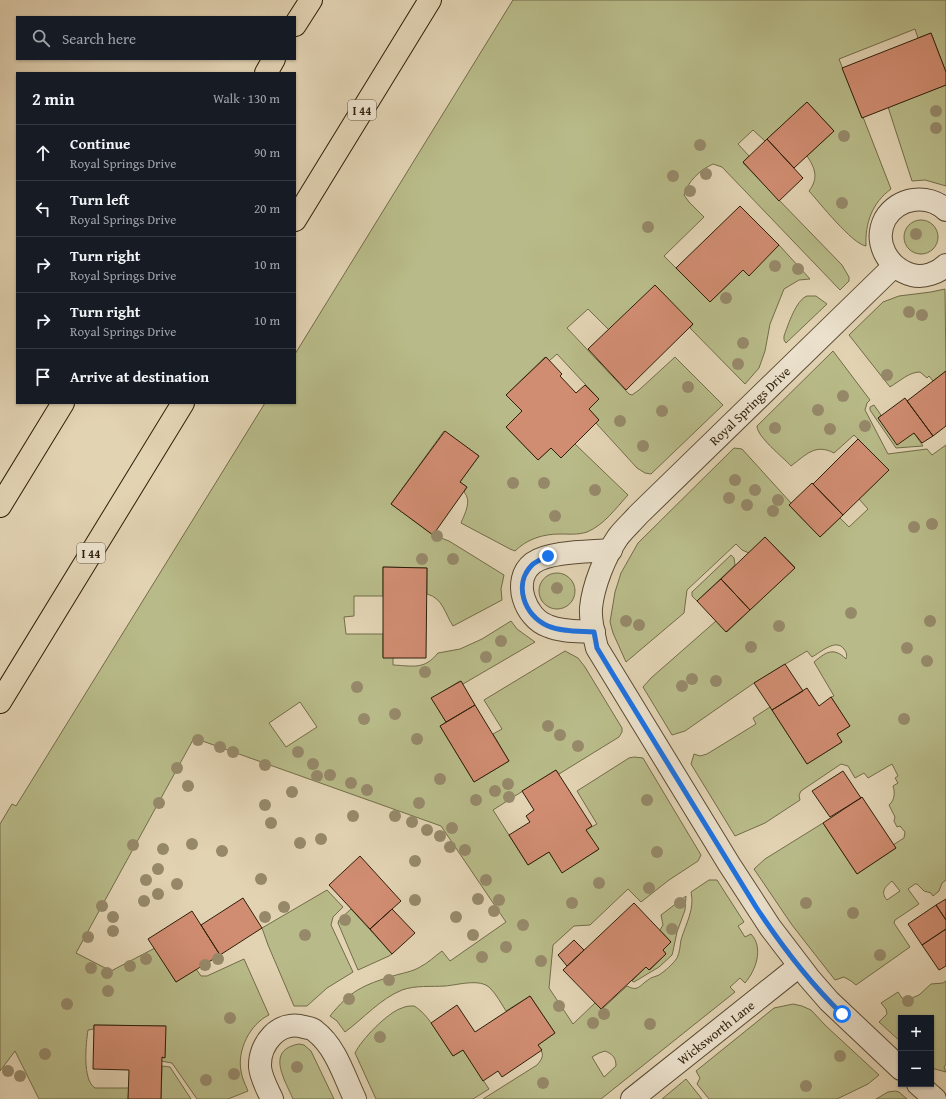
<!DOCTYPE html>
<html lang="en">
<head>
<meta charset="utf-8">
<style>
	:root { --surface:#171b24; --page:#20242c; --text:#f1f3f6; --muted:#9ea1a6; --line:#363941 }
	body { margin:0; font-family:"Gentium Book Plus",serif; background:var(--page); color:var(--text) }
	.controls { position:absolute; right:12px; bottom:12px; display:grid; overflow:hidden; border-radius:0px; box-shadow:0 1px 3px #0004 }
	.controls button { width:36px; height:36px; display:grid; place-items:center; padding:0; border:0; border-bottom:1px solid var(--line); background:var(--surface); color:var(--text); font:20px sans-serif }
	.stop { position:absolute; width:12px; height:12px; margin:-9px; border:3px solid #1a73e8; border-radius:50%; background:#fff }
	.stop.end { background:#1a73e8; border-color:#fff; box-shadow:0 1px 4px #0008 }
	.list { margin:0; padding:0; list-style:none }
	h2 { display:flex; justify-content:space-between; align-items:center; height:52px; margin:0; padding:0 16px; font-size:17px }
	h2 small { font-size:13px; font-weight:400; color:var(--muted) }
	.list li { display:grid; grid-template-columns:26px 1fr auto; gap:12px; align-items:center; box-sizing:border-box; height:56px; padding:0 16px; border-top:1px solid var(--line) }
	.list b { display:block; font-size:15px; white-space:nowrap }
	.list p { margin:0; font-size:13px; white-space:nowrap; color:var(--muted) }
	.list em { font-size:13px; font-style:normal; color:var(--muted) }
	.icon { flex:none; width:22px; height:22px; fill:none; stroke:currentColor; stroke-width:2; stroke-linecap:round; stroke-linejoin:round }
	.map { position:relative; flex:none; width:946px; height:1099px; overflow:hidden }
	.search { position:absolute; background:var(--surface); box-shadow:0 1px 3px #0004; left:16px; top:16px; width:280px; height:44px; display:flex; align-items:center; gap:10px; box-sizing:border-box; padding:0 14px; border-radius:0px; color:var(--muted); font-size:15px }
	.panel { position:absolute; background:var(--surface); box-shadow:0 1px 3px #0004; left:16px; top:72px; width:280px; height:332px; border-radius:0px }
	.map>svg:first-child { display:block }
	.green { fill:#b8bb89; stroke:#726c48; fill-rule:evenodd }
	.building { fill:#d18d72; stroke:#2d1e08 }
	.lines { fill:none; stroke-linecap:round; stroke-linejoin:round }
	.minor-casing { stroke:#5a4b33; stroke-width:24 }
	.highway-casing { stroke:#2d1e08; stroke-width:24 }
	.minor { stroke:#ece2ce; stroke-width:22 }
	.highway { stroke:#e2d3b3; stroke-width:22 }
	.tree { fill:#96896a }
	.route { stroke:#1a73e8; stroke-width:5 }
	.labels { text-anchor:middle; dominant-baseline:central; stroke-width:4; stroke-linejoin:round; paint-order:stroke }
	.shield { fill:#ece2ce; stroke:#665943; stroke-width:1 }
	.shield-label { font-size:12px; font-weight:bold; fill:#2d1e08 }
	.street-label { font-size:13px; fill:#2d1e08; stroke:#ece2ce }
</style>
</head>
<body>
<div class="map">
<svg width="946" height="1099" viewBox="0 0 946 1099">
	<rect width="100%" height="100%" fill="#e2d3b3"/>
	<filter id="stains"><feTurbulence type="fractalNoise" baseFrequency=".005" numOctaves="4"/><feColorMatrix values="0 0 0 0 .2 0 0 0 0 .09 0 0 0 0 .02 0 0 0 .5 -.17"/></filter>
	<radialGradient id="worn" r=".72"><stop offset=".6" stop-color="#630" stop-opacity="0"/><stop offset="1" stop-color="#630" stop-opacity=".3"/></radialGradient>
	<path class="green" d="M513,0h433v72l-15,-39 -13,5 -3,-9 -76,30 23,59 1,-1 28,72c-19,14 -26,34 -25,57 -14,-2 -47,-44 -57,-55 10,-13 6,-23 -2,-35l27,-25 -27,-29 -42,39 -12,-11 -15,14 11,12 -6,7 99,102 7,12v4l-9,9 -118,-123 -9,-3c-13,6 -25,17 -29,31l5,7 15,15 -40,39 46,46 33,-32 6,5 30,-30 31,34 -11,1 -15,9 -14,35 -5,27 -6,17 -14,16 -55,-56 3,-4 -84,6 -21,-21 -21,19 62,66 3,1 7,-5 36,-33 48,48 -72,69 -6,-1 -8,-5 -41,-45 3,-3 -10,-11 10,-10 -42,-45 -8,7 -4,-4 -39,38 16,16 -16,16 32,33 13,-12 24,-4 53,51c-12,13 -24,30 -41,37 -9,3 -18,2 -27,2 -17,0 -33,5 -45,17l-5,-2 -49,-26c4,-10 11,-22 3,-31l3,-5 -7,-5 19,-26 -35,-25 -53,73 42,31 16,6 55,34 -3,14 1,11 -49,26c-8,-12 -10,-28 -26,-32v-26l-44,-1v29h-29v20l-10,1 2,17h37v23h10v8c21,1 31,5 45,-12l22,-4 22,-10 29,-18 6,8 18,13 -72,42 -3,-3 -28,17 14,24 -6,4 34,56 35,-21 -16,-27 9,-5 -18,-29 81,-49 13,7 7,9 37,61v4l-3,5 -60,37 -3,-4 -63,40 35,55 21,-13 13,20 36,-22 -12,-20 11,-6 -20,-33 52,-33 5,-1 9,1 58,97 -3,6 -29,19 -28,22 -13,-13 -38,36 -16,1 -21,19 -4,43 24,36 22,-21 7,6 25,-23c11,6 12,0 21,-6 3,-3 7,-3 11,-5 6,-4 14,-11 18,-17 3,-6 3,-13 4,-18 5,-17 14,-31 10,-48l18,-12h8l27,42 -6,4 7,11 6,-3c13,14 5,36 -6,49l-5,-5 -10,9 5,5 -134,107h-118l54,-34c7,-8 7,-11 1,-20l17,-12 -25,-37 -24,15c-5,-8 -10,-17 -16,-23 -10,-10 -32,-3 -45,-2 -14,1 -29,-1 -43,4 -22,9 -38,28 -57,42l-8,-11 -7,-5c20,-25 33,-31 63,-40 9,-3 19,-4 27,-9 8,-4 15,-11 22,-16l8,10 56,-39 -65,-96 -247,-88 -118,215 35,18 44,-23 21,34 20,-13 5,7h6l37,-17 25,56c-19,9 -32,35 -28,56 1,7 4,13 7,20l-20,8h-31l-25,-36 -11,-2 1,-4h3v-31l-71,-1v4l-6,1c-2,13 -6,50 7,58h34l-1,11h-89l-24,-48 -15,20v-247l12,-20 4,2 249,-403h30v-49zM300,702l17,25 -31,20 -17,-24zM605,1051c7,3 11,6 11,15l-12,11 -12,-20 7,-4z
		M946,85v101l-21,-6 -13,1 -24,-74z
		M904 237a17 17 0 1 1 34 0a17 17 0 1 1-34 0Z
		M945,289l1,82 -13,10 -4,-5 -2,2 -7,-6c-11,0 -20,9 -30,15l-41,-52 34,-33 16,-6 32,-4z
		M807,296h9l11,8 -41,39 -2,-3v-4c4,-11 12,-36 23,-40z
		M833,351l37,49 -3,3 -2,7 23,44 39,-5 5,6 14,-10v435l-4,3 -3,8 -6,5 -2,-3 -7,-2 -7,-7h-2l-7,5 11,15 -24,16 -1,3 16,24 -54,38 -5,-4 -7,-4 -9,3 -43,-55 -38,-56 11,-10 58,-36 34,51 39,-26 -3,-3 11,-7 1,-6 -5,-6 -3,1 -3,-6 1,-4 -6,-12c6,-5 6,-13 4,-19l5,-3 -3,-5 3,-2 -6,-12 -24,14 -4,-5 -9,5 -7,-12 -7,-2 -40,27 -2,4 1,5 -35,23 -30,13 -44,-72 3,-10 6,2 7,-2 49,-30 -3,-6 17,-11 37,57 35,-22 -5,-8 13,-8 -19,-29 3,-1 -20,-34c11,-9 19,-16 32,-3 1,-4 1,-6 -2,-10 -8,-11 -23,3 -32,8l-5,-6 -53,32 -69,48 -13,4 -29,-48 8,-9 65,-57 11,11 68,-65 -30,-30 -16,16 -7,-3 -6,-6 -49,46 -3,23 -58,49 -13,-29 -3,-11 5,-30 6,-19 17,-30 96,-95 8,1 49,54 -2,2 31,32 20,-19 9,9 19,-18 -9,-10 30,-29 -35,-35 -20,18c-19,-10 -28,2 -43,13 -8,-9 -34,-29 -34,-40zM892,881l8,10 -13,9c-7,-8 -2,-13 5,-19z
		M874,405l7,10 -3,3 36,15 9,13 -27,2 -26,-38v-3z
		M731,555l3,3 1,7 -38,36 -5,-5v-4z
		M539 591a18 18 0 1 1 36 0a18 18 0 1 1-36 0Z
		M327,890l16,17 -10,10 -2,8 22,47 -26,16 -20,18h-13l-26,-61 -6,-17z
		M686,896l-1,14 -8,22 -4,19 -1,4 -13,12 -25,15 -2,-1 14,-14 4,3 16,-16 -3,-4 8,-8 -11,-12 3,-5 -2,-10z
		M351,909l41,45 -3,2 -31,14 -20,-47 1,-3z
		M946,981v83l-2,3 2,5 -15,-4v-50h-30v24l-22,-20 8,-8 -1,-5 -5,-6 17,-11 4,6 5,2 12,-5 12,-11 12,-1z
		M793,1004l9,2 9,4 15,16 53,49 -11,9 -31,15h-128l-12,-15 3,-6 -4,-7 78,-63z
		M414,1006c14,7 30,37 39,50l10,-6 26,39 -16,10h-97l-21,-46c6,-13 33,-41 47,-45 4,-2 8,-2 12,-2z
		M299,1044l5,1 7,6 23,48h-41c-8,-19 -28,-49 6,-55z
		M162,1066l8,1 21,32h-30z
		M686,1079l16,20h-40z
		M895,1091l4,1 8,7h-31l12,-7z"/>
	<path class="building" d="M931,33l15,39v13l-84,33 -20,-50z
		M807,102l27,29 -40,37 -27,-29z
		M767,139l36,39 -24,23 -36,-39z
		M740,206l39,39 -30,31 -6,-6 -33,32 -34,-34z
		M655,285l38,39 -67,66 -38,-41z
		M546,357l16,17 -2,2 16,17 9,-8 14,14 -10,10 10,11 -38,38 -10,-10 -13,12 -32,-33 16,-16 -16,-16z
		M946,371v55l-13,10 -26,-35z
		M905,398l28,38 -11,7 -8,-10 -17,12 -19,-27z
		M445,431l34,25 -19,26 7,5 -34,48 -42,-31z
		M858,439l31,31 -46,45 -30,-31z
		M812,483l31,32 -23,22 -31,-32z
		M765,537l30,31 -45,42 -29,-31z
		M383,567l44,1 -1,90h-43z
		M721,579l29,31 -24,22 -29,-31z
		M785,664l18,27 -31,19 -18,-27z
		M461,681l14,24 -29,17 -15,-24z
		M807,688l12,18 12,-9 19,29 -13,8 5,8 -35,22 -35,-54z
		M475,705l34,56 -35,21 -34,-56z
		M556,770l36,56 -6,4 13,19 -37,24 -13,-21 -21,13 -19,-30 21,-13 -4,-6 8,-6 -12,-19z
		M843,771l18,27 -31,19 -18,-26z
		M862,797l34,51 -39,26 -34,-51z
		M360,856l41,45 -31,28 -41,-44z
		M243,898l19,30 -42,27 -19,-30z
		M946,899v21l-10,-15z
		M634,903l37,39 -8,8 3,4 -17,16 -3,-3 -45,42 -38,-39z
		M936,905l10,15v9l-24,16 -14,-21z
		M392,909l23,24 -23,21 -22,-25z
		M192,911l28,44 -44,27 -28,-43z
		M946,929v37l-7,4 -17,-25z
		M574,940l10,10 -17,16 -9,-11z
		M530,996l25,37 -17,12 4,5 -40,27 -4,-6 -15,10 -20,-31 -10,6 -22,-33 26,-18 18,27z
		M94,1025l72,1 -1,32 -3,-1 -1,42h-33l1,-29 -36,-1z"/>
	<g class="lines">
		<defs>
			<g id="minor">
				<path d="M946,210c-18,-17 -48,-13 -61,9 -12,24 3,49 27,56 12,3 26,-2 34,-10"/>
				<path d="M894,266l-256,249c-6,7 -14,14 -20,22 -13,19 -25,49 -27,71 -1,14 3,27 6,40l132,216 41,63 39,51 20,23 72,68"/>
				<path d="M594,632c-16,-1 -32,0 -46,-6 -23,-8 -37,-46 -15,-63 17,-12 57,-11 78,-13"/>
				<path d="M918,1084l17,15"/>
				<path d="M272,1099c-4,-9 -11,-21 -12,-32 -1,-23 19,-48 44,-40 4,1 8,1 11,4 21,16 29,45 40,68"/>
				<path id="s1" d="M632,1099l167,-133"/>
			</g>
			<path id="highway" d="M295,25l16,-25
				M266,73l8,-14
				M295,220l135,-220
				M0,506l63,-103
				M0,702l183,-299"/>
		</defs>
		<use href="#minor" class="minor-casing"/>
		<use href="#highway" class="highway-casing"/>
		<use href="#minor" class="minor"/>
		<use href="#highway" class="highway"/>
	</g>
	<g class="tree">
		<circle cx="936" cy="111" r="6"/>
		<circle cx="936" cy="128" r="6"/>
		<circle cx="844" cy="136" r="6"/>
		<circle cx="700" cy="145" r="6"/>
		<circle cx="706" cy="174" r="6"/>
		<circle cx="673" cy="176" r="6"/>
		<circle cx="690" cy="191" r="6"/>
		<circle cx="842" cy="203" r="6"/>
		<circle cx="648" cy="227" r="6"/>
		<circle cx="916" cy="234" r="6"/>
		<circle cx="775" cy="266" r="6"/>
		<circle cx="798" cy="269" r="6"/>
		<circle cx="726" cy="298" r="6"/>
		<circle cx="909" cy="312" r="6"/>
		<circle cx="922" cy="315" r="6"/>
		<circle cx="743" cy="343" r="6"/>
		<circle cx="738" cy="364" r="6"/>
		<circle cx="887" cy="375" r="6"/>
		<circle cx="688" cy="387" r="6"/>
		<circle cx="843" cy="396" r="6"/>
		<circle cx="818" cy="410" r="6"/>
		<circle cx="662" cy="411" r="6"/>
		<circle cx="620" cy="421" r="6"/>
		<circle cx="865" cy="426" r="6"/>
		<circle cx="775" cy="428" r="6"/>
		<circle cx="830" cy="429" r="6"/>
		<circle cx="643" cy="446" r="6"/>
		<circle cx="735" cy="480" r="6"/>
		<circle cx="513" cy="483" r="6"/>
		<circle cx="544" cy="483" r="6"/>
		<circle cx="595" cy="490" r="6"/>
		<circle cx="755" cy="490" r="6"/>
		<circle cx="729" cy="498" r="6"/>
		<circle cx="778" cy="500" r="6"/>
		<circle cx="747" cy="505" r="6"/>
		<circle cx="773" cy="511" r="6"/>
		<circle cx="555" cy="516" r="6"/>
		<circle cx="932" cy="524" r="6"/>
		<circle cx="914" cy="527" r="6"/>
		<circle cx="437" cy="536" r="6"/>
		<circle cx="422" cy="559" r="6"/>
		<circle cx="453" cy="559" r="6"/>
		<circle cx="557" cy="588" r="6"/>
		<circle cx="851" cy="613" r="6"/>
		<circle cx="626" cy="621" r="6"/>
		<circle cx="930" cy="621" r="6"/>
		<circle cx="639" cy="625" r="6"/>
		<circle cx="779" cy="626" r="6"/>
		<circle cx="501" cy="641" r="6"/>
		<circle cx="751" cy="647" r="6"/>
		<circle cx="907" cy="648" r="6"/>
		<circle cx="486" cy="657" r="6"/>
		<circle cx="927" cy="661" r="6"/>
		<circle cx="425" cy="672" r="6"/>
		<circle cx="692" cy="679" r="6"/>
		<circle cx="716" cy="681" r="6"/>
		<circle cx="682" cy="686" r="6"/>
		<circle cx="357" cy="687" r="6"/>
		<circle cx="395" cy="714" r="6"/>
		<circle cx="364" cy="719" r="6"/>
		<circle cx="904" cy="719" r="6"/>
		<circle cx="548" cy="726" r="6"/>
		<circle cx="560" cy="735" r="6"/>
		<circle cx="417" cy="739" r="6"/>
		<circle cx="198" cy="740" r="6"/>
		<circle cx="578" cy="746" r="6"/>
		<circle cx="220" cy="747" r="6"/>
		<circle cx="233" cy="752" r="6"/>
		<circle cx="298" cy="752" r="6"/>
		<circle cx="313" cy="764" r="6"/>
		<circle cx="265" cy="765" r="6"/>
		<circle cx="177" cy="768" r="6"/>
		<circle cx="330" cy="775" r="6"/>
		<circle cx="317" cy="776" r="6"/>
		<circle cx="440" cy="779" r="6"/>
		<circle cx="351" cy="783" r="6"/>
		<circle cx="508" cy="784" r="6"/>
		<circle cx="188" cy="786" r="6"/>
		<circle cx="367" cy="790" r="6"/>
		<circle cx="495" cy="791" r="6"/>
		<circle cx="292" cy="792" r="6"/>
		<circle cx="509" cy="797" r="6"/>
		<circle cx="476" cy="800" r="6"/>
		<circle cx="647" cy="800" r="6"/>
		<circle cx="159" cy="803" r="6"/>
		<circle cx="419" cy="803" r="6"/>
		<circle cx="265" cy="805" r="6"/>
		<circle cx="353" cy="816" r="6"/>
		<circle cx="395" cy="816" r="6"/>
		<circle cx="412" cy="822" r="6"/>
		<circle cx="271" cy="823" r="6"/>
		<circle cx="452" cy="828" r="6"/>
		<circle cx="427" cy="830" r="6"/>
		<circle cx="440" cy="836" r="6"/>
		<circle cx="321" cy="839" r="6"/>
		<circle cx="300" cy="843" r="6"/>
		<circle cx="192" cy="844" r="6"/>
		<circle cx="133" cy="845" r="6"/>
		<circle cx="450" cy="847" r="6"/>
		<circle cx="163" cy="849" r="6"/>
		<circle cx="465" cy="850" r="6"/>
		<circle cx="222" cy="851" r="6"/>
		<circle cx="657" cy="852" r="6"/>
		<circle cx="415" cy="861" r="6"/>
		<circle cx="158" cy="869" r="6"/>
		<circle cx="261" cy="879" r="6"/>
		<circle cx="146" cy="880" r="6"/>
		<circle cx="486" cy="880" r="6"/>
		<circle cx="599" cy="883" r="6"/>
		<circle cx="177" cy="884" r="6"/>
		<circle cx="649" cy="888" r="6"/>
		<circle cx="158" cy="894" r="6"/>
		<circle cx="478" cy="899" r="6"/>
		<circle cx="415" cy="900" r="6"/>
		<circle cx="499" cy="900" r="6"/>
		<circle cx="144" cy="901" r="6"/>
		<circle cx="572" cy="903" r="6"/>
		<circle cx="680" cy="903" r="6"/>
		<circle cx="806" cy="903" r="6"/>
		<circle cx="102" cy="906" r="6"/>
		<circle cx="284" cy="907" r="6"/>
		<circle cx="494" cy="911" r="6"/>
		<circle cx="853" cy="913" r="6"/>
		<circle cx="113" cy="917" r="6"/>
		<circle cx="265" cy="917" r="6"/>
		<circle cx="456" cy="917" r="6"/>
		<circle cx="345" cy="920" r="6"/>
		<circle cx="523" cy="925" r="6"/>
		<circle cx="672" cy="929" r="6"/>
		<circle cx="113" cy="931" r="6"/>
		<circle cx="305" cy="935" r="6"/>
		<circle cx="473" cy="935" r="6"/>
		<circle cx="88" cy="937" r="6"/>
		<circle cx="506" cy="947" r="6"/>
		<circle cx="880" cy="955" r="6"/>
		<circle cx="482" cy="957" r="6"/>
		<circle cx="146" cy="959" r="6"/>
		<circle cx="218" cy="959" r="6"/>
		<circle cx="541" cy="961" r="6"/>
		<circle cx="205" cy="965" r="6"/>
		<circle cx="130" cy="966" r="6"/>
		<circle cx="91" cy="968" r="6"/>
		<circle cx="107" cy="973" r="6"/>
		<circle cx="389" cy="980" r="6"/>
		<circle cx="108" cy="991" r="6"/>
		<circle cx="349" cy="999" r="6"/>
		<circle cx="908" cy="1001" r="6"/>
		<circle cx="67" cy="1004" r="6"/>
		<circle cx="559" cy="1006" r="6"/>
		<circle cx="604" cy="1014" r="6"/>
		<circle cx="230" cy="1018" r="6"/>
		<circle cx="593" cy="1023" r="6"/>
		<circle cx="650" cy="1024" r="6"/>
		<circle cx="380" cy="1037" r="6"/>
		<circle cx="45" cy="1054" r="6"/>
		<circle cx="840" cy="1056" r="6"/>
		<circle cx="297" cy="1067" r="6"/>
		<circle cx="8" cy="1071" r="6"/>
		<circle cx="234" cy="1074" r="6"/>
		<circle cx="20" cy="1076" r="6"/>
		<circle cx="206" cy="1080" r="6"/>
		<circle cx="543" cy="1083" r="6"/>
		<circle cx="806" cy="1086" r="6"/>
	</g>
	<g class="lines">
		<path class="route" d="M548,556c-5,3 -12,5 -16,9 -19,19 -8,51 16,61 14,6 31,5 46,6l3,16 17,28 142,231c25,38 53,75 86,107"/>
	</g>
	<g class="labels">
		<g class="shield">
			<rect x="348" y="100" width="28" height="20" rx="3"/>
			<rect x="77" y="543" width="28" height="20" rx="3"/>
		</g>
		<g class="shield-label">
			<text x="362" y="110">I 44</text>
			<text x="91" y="553">I 44</text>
		</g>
		<g class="street-label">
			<text transform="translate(750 406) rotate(-44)">Royal Springs Drive</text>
			<text stroke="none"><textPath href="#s1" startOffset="107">Wicksworth Lane</textPath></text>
		</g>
	</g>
	<rect width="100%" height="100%" filter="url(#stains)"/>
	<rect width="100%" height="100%" fill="url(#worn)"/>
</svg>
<div class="controls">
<button>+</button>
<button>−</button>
</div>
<div class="stop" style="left:842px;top:1014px"></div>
<div class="stop end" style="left:548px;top:556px"></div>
<div class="search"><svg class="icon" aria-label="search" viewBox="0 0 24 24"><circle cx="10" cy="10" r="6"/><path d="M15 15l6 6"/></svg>Search here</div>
<section class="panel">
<h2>2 min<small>Walk · 130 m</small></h2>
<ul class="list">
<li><svg class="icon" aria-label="ahead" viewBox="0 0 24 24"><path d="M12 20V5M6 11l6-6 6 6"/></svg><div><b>Continue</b><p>Royal Springs Drive</p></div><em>90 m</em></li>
<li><svg class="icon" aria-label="left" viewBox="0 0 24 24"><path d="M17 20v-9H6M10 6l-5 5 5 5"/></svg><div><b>Turn left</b><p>Royal Springs Drive</p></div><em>20 m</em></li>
<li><svg class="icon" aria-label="right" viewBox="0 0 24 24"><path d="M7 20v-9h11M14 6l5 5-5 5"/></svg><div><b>Turn right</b><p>Royal Springs Drive</p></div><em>10 m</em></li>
<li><svg class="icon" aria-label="right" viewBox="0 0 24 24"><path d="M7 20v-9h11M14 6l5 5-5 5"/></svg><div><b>Turn right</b><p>Royal Springs Drive</p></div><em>10 m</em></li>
<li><svg class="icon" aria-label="arrive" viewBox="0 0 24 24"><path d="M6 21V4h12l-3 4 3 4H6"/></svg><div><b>Arrive at destination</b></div></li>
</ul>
</section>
</div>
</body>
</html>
